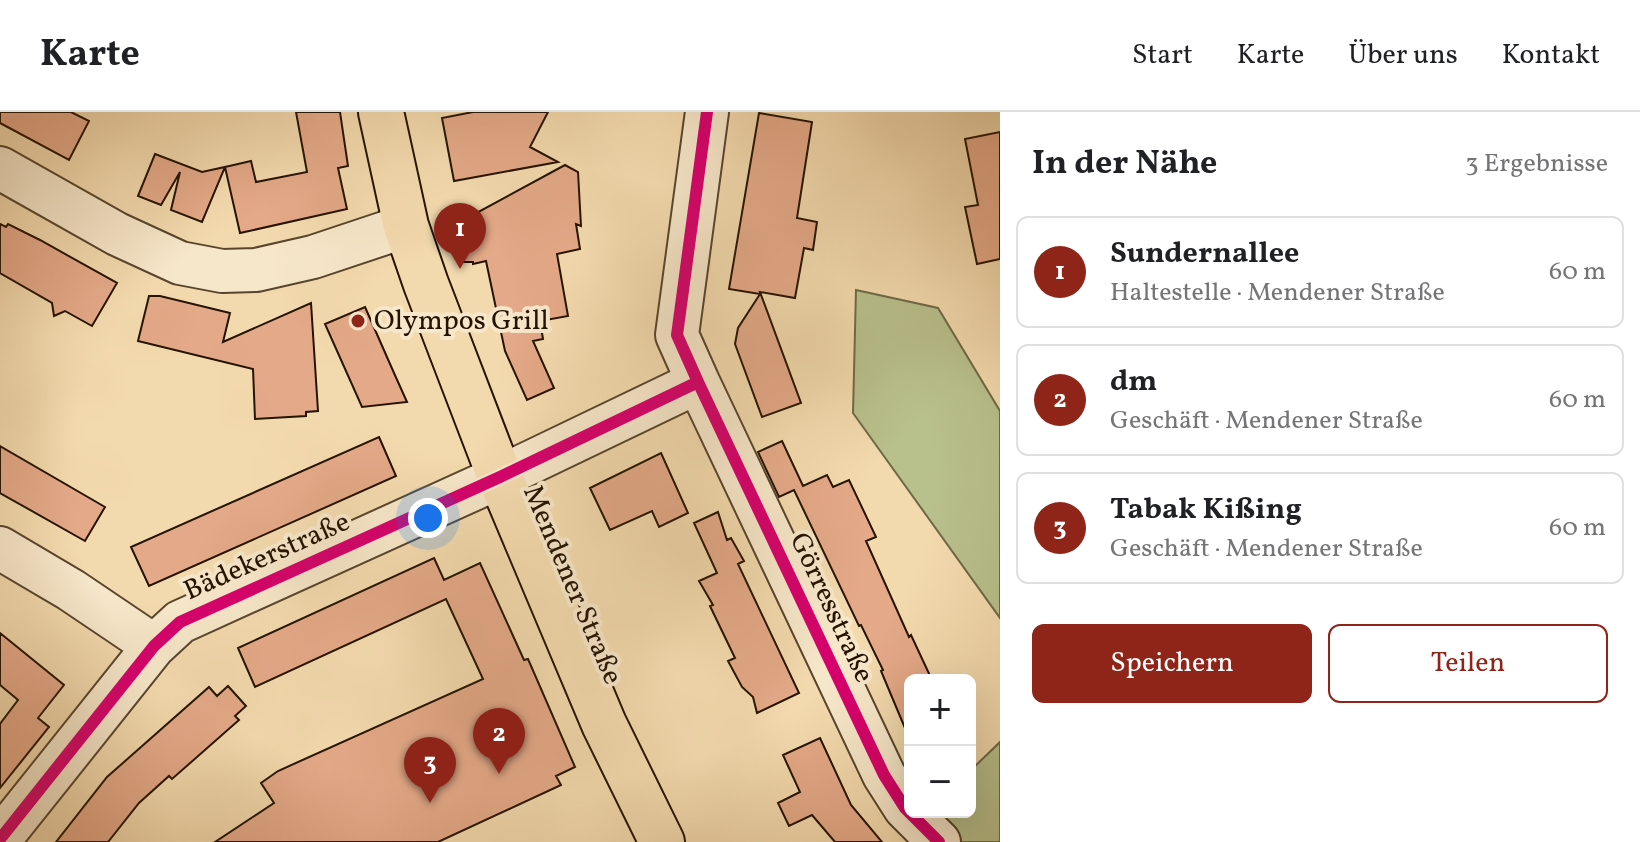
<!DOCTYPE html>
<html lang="de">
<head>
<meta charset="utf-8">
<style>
	:root { --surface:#fff; --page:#f6f6f6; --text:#202124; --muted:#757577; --line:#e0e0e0; --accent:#8f2418 }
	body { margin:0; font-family:Vollkorn,serif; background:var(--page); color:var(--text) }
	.controls { position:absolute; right:24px; bottom:24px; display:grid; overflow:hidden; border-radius:12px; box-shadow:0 8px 32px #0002 }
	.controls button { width:72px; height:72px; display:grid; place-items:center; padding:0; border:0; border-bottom:2px solid var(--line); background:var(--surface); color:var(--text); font:40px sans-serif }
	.you { position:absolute; left:428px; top:406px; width:28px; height:28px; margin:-20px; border:6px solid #fff; border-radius:50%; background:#1a73e8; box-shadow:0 0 0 12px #1a73e833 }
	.badge { display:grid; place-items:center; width:52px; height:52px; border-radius:50%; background:var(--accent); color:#fff; font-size:26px; font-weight:700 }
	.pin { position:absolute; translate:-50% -66px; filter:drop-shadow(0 2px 4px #0008) }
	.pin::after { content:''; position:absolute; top:42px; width:28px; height:24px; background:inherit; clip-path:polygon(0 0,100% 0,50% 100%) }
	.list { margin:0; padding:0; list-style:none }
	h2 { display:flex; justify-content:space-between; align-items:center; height:104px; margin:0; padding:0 32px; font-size:34px }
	h2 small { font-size:26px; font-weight:400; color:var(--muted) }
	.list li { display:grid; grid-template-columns:52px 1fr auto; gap:24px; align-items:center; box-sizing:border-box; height:112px; margin:0 16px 16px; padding:0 16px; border:2px solid var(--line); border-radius:12px }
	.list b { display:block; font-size:30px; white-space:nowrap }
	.list p { margin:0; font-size:26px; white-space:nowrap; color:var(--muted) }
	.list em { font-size:26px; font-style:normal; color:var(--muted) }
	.actions { display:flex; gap:16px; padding:24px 32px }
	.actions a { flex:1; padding:18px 0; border:2px solid var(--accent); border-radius:12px; text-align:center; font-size:28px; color:var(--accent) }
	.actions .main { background:var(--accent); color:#fff }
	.map { position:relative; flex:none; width:1000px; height:730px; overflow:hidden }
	header { display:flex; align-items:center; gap:48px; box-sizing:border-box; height:112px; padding:0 40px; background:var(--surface); border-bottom:2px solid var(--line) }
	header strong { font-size:38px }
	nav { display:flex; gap:44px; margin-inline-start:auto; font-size:28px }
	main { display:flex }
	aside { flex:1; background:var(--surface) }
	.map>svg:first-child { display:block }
	.green { fill:#b8c08c; stroke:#6e6a46; stroke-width:2 }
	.building { fill:#e4a988; stroke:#251300; stroke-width:2 }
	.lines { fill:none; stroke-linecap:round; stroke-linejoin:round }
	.minor-casing { stroke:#58452c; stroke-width:46 }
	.major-casing { stroke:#251300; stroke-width:48 }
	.minor { stroke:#f7e7ca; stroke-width:42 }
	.major { stroke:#f3daae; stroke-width:44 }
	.cycleway-casing { stroke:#f7e7ca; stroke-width:17 }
	.cycleway { stroke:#d6006c; stroke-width:12 }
	.poi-dot { fill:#8f2418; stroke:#f7e7ca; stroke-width:3 }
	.labels { text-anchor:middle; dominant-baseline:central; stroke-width:8; stroke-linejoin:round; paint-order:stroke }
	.poi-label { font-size:28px; fill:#251300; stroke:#f7e7ca; text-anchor:start }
	.street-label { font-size:28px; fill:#251300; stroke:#f7e7ca }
</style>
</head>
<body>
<header>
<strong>Karte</strong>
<nav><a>Start</a><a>Karte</a><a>Über uns</a><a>Kontakt</a></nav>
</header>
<main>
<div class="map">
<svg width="1000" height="730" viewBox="0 0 1000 730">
	<rect width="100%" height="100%" fill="#f3daae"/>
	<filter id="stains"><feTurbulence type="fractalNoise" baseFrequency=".0025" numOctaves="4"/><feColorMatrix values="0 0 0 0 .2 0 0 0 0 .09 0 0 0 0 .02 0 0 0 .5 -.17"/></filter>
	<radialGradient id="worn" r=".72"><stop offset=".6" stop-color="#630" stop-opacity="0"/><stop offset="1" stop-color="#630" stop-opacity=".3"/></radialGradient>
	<path class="green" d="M856,178l82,18 62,103v207l-147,-205z
		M1000,630v100h-62l8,-30h24v-41z"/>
	<path class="building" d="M0,0h71l18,9 -20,39 -69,-37z
		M296,0h44l8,54 -10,2 9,41 -107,24 -15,-66 26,-6 5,21 51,-10z
		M473,0h75l-18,35 28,15 -104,19 -12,-63z
		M759,1l53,9 -15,96 20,4 -4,28 -9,-2 -9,50 -35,-6 41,111 -39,14 -27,-73 3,-16 22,-34 -31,-5z
		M1000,20v127l-23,5 -12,-57 13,-2 -13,-66z
		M155,42l47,18 23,-5 -23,55 -31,-12 9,-38 -19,33 -23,-9z
		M565,53l13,7 3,54 -5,-2 4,25 -23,5 11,62 -28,5 3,18 -10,2 21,47 -27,12 -22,-49 -19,-90 -13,3v-2h-9l-8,-38z
		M0,112l6,3 2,-3 32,16 77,43 -25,43 -27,-15 -11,5 -2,-13 -52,-30z
		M149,184h11l70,17 -7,29 88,-39 7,108 -12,1v4l-51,3 -2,-50 -115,-28z
		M365,195l29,66 13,29 -45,5 -37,-83z
		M379,325l17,39 -247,110 -18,-39z
		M782,329l21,45 24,-11 6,12 16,-7 27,57 -10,4 43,96 2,-2 21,45h-22v60l-29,-69 2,-1 -22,-45 -2,1 -65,-136 -15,7 -21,-45z
		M0,334l105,61 -20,34 -85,-48z
		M661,341l27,60 -29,14 -7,-16 -42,19 -20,-42z
		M718,400l9,28 4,-2 13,23 -6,3 61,129 -42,20 -4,-16 -11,-10 -14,-26 7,-3 -25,-52 3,-1 -14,-24 18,-8 -23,-50z
		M434,446l10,22 36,-17 44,97 4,-1 47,108 -19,9 5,9 -123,57h-223l59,-39 -13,-20 17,-12 205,-92 -37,-80 -191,88 -17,-39z
		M0,521l64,52 -26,33 11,9 -49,61v-64l18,-24 -18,-15z
		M228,574l18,20 -11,10 4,4 -67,59 -3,-3 -30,27 -31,39h-52l51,-65 102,-90 8,9z
		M820,626l31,67 31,37h-47l-23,-27 -23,11 -11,-23 22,-11 -17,-37z"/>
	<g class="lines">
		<defs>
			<path id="minor" d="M0,56l117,66 63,29 42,8 34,-1 57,-13 93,-31
				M698,270l186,393 21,33 34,34
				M0,436l71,42 83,56
				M0,727l154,-193 26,-24 320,-145 198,-95 -21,-47 30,-223"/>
			<path id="major" d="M381,0l25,114 20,58 74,193 104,247 58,118"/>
		</defs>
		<use href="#minor" class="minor-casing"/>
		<use href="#major" class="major-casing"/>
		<use href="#minor" class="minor"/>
		<use href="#major" class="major"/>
		<defs>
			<path id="cycleway" d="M698,270l186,393 21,33 34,34
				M0,727l154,-193 26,-24 320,-145 198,-95 -21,-47 30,-223"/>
		</defs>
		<use href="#cycleway" class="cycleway-casing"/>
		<use href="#cycleway" class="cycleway"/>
	</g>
	<circle class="poi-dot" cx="358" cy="209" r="8"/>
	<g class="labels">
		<g class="poi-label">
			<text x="374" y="209">Olympos Grill</text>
		</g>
		<g class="street-label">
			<text transform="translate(267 445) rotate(-24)">Bädekerstraße</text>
			<text transform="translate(572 473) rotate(67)">Mendener Straße</text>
			<text transform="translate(831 496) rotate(65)">Görresstraße</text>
		</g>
	</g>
	<rect width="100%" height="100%" filter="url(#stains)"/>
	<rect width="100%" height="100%" fill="url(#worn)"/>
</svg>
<div class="controls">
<button>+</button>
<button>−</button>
</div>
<div class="you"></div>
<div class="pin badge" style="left:460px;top:157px">1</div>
<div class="pin badge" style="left:499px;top:662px">2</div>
<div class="pin badge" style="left:430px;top:691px">3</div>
</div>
<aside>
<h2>In der Nähe<small>3 Ergebnisse</small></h2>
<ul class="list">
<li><span class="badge">1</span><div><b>Sundernallee</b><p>Haltestelle · Mendener Straße</p></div><em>60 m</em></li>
<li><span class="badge">2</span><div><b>dm</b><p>Geschäft · Mendener Straße</p></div><em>60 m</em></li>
<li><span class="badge">3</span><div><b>Tabak Kißing</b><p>Geschäft · Mendener Straße</p></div><em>60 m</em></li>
</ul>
<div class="actions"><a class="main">Speichern</a><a>Teilen</a></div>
</aside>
</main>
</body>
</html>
